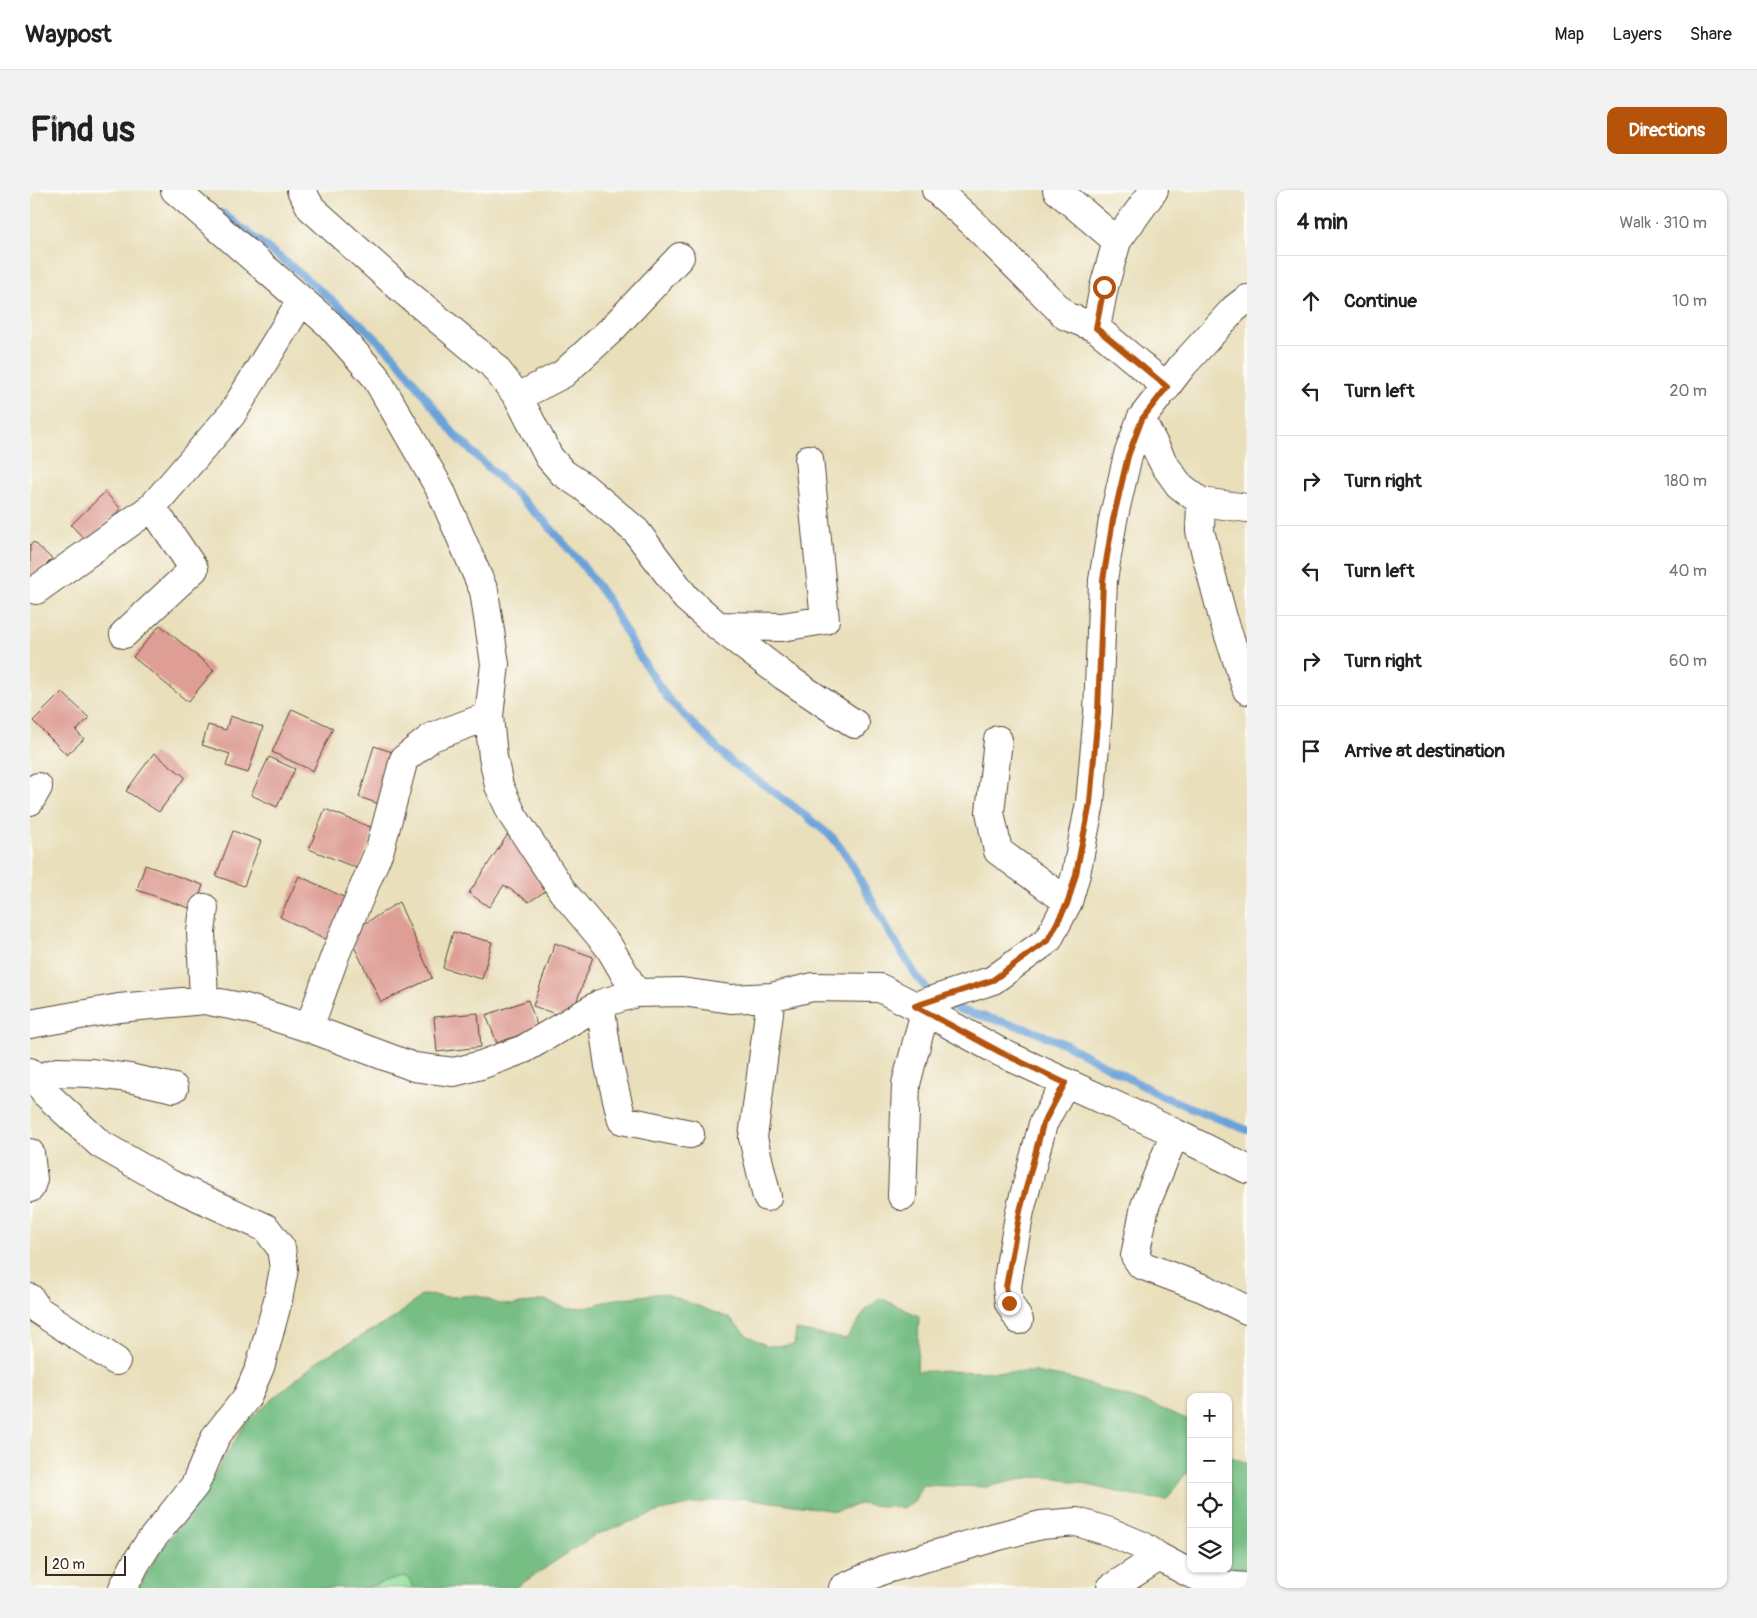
<!DOCTYPE html>
<html lang="en">
<head>
<meta charset="utf-8">
<style>
	:root { --surface:#fff; --page:#f2f2f2; --text:#202124; --muted:#757577; --line:#e0e0e0; --accent:#b45309 }
	body { margin:0; font-family:Pangolin,sans-serif; background:var(--page); color:var(--text) }
	.controls { position:absolute; right:15px; bottom:15px; display:grid; overflow:hidden; border-radius:10px; box-shadow:0 1px 4px #0004 }
	.controls button { width:45px; height:45px; display:grid; place-items:center; padding:0; border:0; border-bottom:1px solid var(--line); background:var(--surface); color:var(--text); font:25px sans-serif }
	.scale { position:absolute; left:15px; bottom:12px; width:81px; box-sizing:border-box; padding-left:5px; border:2px solid #3b2a1e; border-top:0; font-size:14px; line-height:18px; white-space:nowrap; color:#3b2a1e; -webkit-text-stroke:4px #fdfcf7; paint-order:stroke }
	.stop { position:absolute; width:15px; height:15px; margin:-11px; border:4px solid #b45309; border-radius:50%; background:#fff }
	.stop.end { background:#b45309; border-color:#fff; box-shadow:0 1px 5px #0008 }
	.list { margin:0; padding:0; list-style:none }
	h2 { display:flex; justify-content:space-between; align-items:center; height:65px; margin:0; padding:0 20px; font-size:21px }
	h2 small { font-size:16px; font-weight:400; color:var(--muted) }
	.list li { display:grid; grid-template-columns:32px 1fr auto; gap:15px; align-items:center; box-sizing:border-box; height:90px; padding:0 20px; border-top:1px solid var(--line) }
	.list b { display:block; font-size:19px; white-space:nowrap }
	.list em { font-size:16px; font-style:normal; color:var(--muted) }
	.icon { flex:none; width:28px; height:28px; fill:none; stroke:currentColor; stroke-width:2; stroke-linecap:round; stroke-linejoin:round }
	.map { position:relative; flex:none; width:1217px; height:1398px; overflow:hidden; border-radius:10px }
	header { display:flex; align-items:center; gap:30px; box-sizing:border-box; height:70px; padding:0 25px; background:var(--surface); border-bottom:1px solid var(--line) }
	header strong { font-size:24px }
	nav { display:flex; gap:28px; margin-inline-start:auto; font-size:18px }
	.intro { display:flex; align-items:center; justify-content:space-between; box-sizing:border-box; height:120px; padding:0 30px }
	h1 { margin:0; font-size:35px }
	.button { padding:12px 22px; border-radius:10px; background:var(--accent); color:#fff; font-size:18px; font-weight:700 }
	main { display:flex; gap:30px; padding:0 30px }
	aside { flex:1; background:var(--surface); border-radius:10px; box-shadow:0 1px 4px #0004 }
	.map>svg:first-child { display:block }
	.green { fill:#93e09d; stroke:#67855e }
	.forest { fill:#76be84; stroke:#587451 }
	.lines { fill:none; stroke-linecap:round; stroke-linejoin:round }
	.stream { stroke:#6aa1d8; stroke-width:8 }
	.building { fill:#de9e95 }
	.minor-casing { stroke:#554536; stroke-width:30 }
	.minor { stroke:#fff; stroke-width:28 }
	.route { stroke:#b45309; stroke-width:6 }
</style>
</head>
<body>
<header>
<strong>Waypost</strong>
<nav><a>Map</a><a>Layers</a><a>Share</a></nav>
</header>
<div class="intro"><h1>Find us</h1><a class="button">Directions</a></div>
<main>
<div class="map">
<svg width="1217" height="1398" viewBox="0 0 1217 1398">
	<rect width="100%" height="100%" fill="#fdfcf7"/>
	<filter id="ink" filterUnits="userSpaceOnUse"><feTurbulence type="fractalNoise" baseFrequency=".02" numOctaves="2"/><feDisplacementMap in="SourceGraphic" scale="10" xChannelSelector="R" yChannelSelector="G"/><feConvolveMatrix kernelMatrix="1 2 1 2 8 2 1 2 1" color-interpolation-filters="sRGB"/></filter>
	<filter id="wash" filterUnits="userSpaceOnUse"><feTurbulence type="fractalNoise" baseFrequency=".0096" numOctaves="4" result="noise"/><feDisplacementMap in="SourceGraphic" scale="20" xChannelSelector="R" yChannelSelector="G"/><feGaussianBlur stdDeviation="1.12" result="paint"/><feColorMatrix in="noise" values="0 0 0 0 0 0 0 0 0 0 0 0 0 0 0 0 0 1.4 0 .05"/><feComposite in="paint" operator="in"/></filter>
	<g filter="url(#wash)">
		<rect width="100%" height="100%" fill="#e9dfbb"/>
		<path class="green" d="M377,1386l6,12h-50z"/>
		<path class="forest" d="M634,1103l65,25 19,18 19,10 27,-1 2,-15 50,9 20,-29 14,-12 39,18 -2,55 118,1 38,7 80,26 38,16v53l-5,-1 -20,27 -32,-4 -75,-18 -27,-1 -46,10 -64,-2 -8,17 -11,6 -43,-4 -24,7 -91,-13 -36,3 -49,10 -65,24 -80,53h-102l-6,-12 -44,12h-225l22,-36 44,-60 42,-70 73,-62 77,-43 26,-22 29,2 26,-2 22,9 15,1 31,-5 23,9 22,-2 19,-7z
			M1198,1266l19,7v115l-39,-9h20v-67l3,-12 -3,-2z"/>
		<g class="lines">
			<path class="stream" d="M192,23l69,53 74,62 30,29 60,78 90,87 35,40 28,38 30,54 30,45 63,63 60,42 41,33 15,19 42,76 28,45 14,17
				M917,814l17,7 64,18 37,15 97,52 85,34"/>
		</g>
		<g id="blocks">
			<path class="building" d="M75,302l16,17 -34,33 -16,-17z
				M4,352l18,17 -22,23v-37z
				M130,435l54,45 -26,32 -55,-45z
				M32,502l27,26 -13,13 8,8 -17,16 -34,-34z
				M262,519l41,19 -20,43 -41,-19z
				M200,526l33,11 -15,46 -22,-7 4,-12 -28,-9 6,-20 18,5z
				M344,556l24,8 -16,51 -23,-8z
				M124,563l31,24 -26,35 -33,-21z
				M239,567l26,12 -18,38 -26,-12z
				M295,619l50,20 -16,40 -50,-20z
				M203,641l28,10 -17,45 -28,-10z
				M480,641l40,57 -21,14 -25,-17 -15,22 -20,-14z
				M115,675l58,20 -8,25 -58,-20z
				M269,686l51,24 -20,41 -50,-24z
				M369,712l33,76 -51,24 -33,-68z
				M423,742l39,10 -10,37 -39,-11z
				M525,753l38,14 -23,62 -37,-13z
				M498,810l10,28 -41,15 -11,-28z
				M448,823l3,34 -44,5 -3,-35z"/>
		</g>
	</g>
	<g filter="url(#ink)">
		<use href="#blocks" fill-opacity="0" stroke="#554536" stroke-width="1"/>
		<g class="lines">
			<defs>
				<path id="minor" d="M145,0l154,134 46,52 65,113 44,102 11,73 -6,52 4,41 6,29 14,30 50,76 46,55 27,46
					M271,0l10,18 87,78 94,78 26,33 31,60 14,16 21,14 52,44 50,67 32,28 64,1 43,-7 -16,-161
					M906,0l35,31 95,95 30,12 71,59
					M1027,0l60,51
					M1066,138l8,-41 13,-46 37,-51
					M488,207l45,-23 48,-44 69,-73
					M1111,229l23,45 15,21 22,17 46,6
					M1171,312l-1,29 23,87 24,72
					M6,400l116,-83 80,-93 69,-113
					M688,436l66,50 71,48
					M94,444l70,-65 -42,-62
					M968,550l-8,72 8,39 70,51
					M0,611l8,-14
					M174,810l-3,-68 3,-24
					M570,814l9,62 13,54 68,14
					M885,816l78,-26 55,-40 20,-38 8,-28 14,-71 8,-91 5,-132 10,-60 15,-65 13,-36 42,-54 51,-56 13,-10
					M0,834l89,-16 85,-8 42,8 63,20 105,39 40,5 27,-7 43,-16 76,-45 36,-11 46,-1 49,7 40,-2 42,-10 67,1 45,23 75,41 175,81 72,36
					M279,838l27,-75 44,-104 24,-90 28,-22 57,-21
					M0,882l15,21 55,51 70,40 96,44 15,20 3,21 -6,31 -18,67 -13,30 -31,39 -21,49 -47,59 -12,19 -13,25
					M6,889l21,-7 33,1 39,5 45,10
					M1145,943l-30,73 -10,50 6,9 64,24 42,21
					M0,963l3,26 -3,9
					M872,1006l4,-112 19,-73
					M737,1007l-14,-59 18,-141
					M0,1108l8,12 78,51
					M989,1130l-10,-17 -2,-16 4,-27 9,-49 23,-87 22,-41
					M813,1398l40,-18 112,-33 46,-12 36,-3 33,10 33,14 16,11 30,16 32,12 26,2
					M1081,1398l48,-31"/>
			</defs>
			<use href="#minor" class="minor-casing"/>
			<use href="#minor" class="minor"/>
		</g>
	</g>
	<g class="lines" filter="url(#ink)">
		<path class="route" d="M979,1113l-3,-16 14,-76 23,-87 22,-41 -65,-31 -85,-46 78,-26 55,-40 20,-38 8,-28 14,-71 8,-91 5,-132 10,-60 15,-64 14,-37 25,-32 -71,-59 8,-41"/>
	</g>
</svg>
<div class="controls">
<button>+</button>
<button>−</button>
<button><svg class="icon" aria-label="locate" viewBox="0 0 24 24"><circle cx="12" cy="12" r="6"/><path d="M12 2v4M12 18v4M2 12h4M18 12h4"/></svg></button>
<button><svg class="icon" aria-label="layers" viewBox="0 0 24 24"><path d="M12 4l9 5-9 5-9-5zM3 14l9 5 9-5"/></svg></button>
</div>
<div class="scale">20 m</div>
<div class="stop" style="left:1074px;top:97px"></div>
<div class="stop end" style="left:979px;top:1113px"></div>
</div>
<aside>
<h2>4 min<small>Walk · 310 m</small></h2>
<ul class="list">
<li><svg class="icon" aria-label="ahead" viewBox="0 0 24 24"><path d="M12 20V5M6 11l6-6 6 6"/></svg><div><b>Continue</b></div><em>10 m</em></li>
<li><svg class="icon" aria-label="left" viewBox="0 0 24 24"><path d="M17 20v-9H6M10 6l-5 5 5 5"/></svg><div><b>Turn left</b></div><em>20 m</em></li>
<li><svg class="icon" aria-label="right" viewBox="0 0 24 24"><path d="M7 20v-9h11M14 6l5 5-5 5"/></svg><div><b>Turn right</b></div><em>180 m</em></li>
<li><svg class="icon" aria-label="left" viewBox="0 0 24 24"><path d="M17 20v-9H6M10 6l-5 5 5 5"/></svg><div><b>Turn left</b></div><em>40 m</em></li>
<li><svg class="icon" aria-label="right" viewBox="0 0 24 24"><path d="M7 20v-9h11M14 6l5 5-5 5"/></svg><div><b>Turn right</b></div><em>60 m</em></li>
<li><svg class="icon" aria-label="arrive" viewBox="0 0 24 24"><path d="M6 21V4h12l-3 4 3 4H6"/></svg><div><b>Arrive at destination</b></div></li>
</ul>
</aside>
</main>
</body>
</html>
